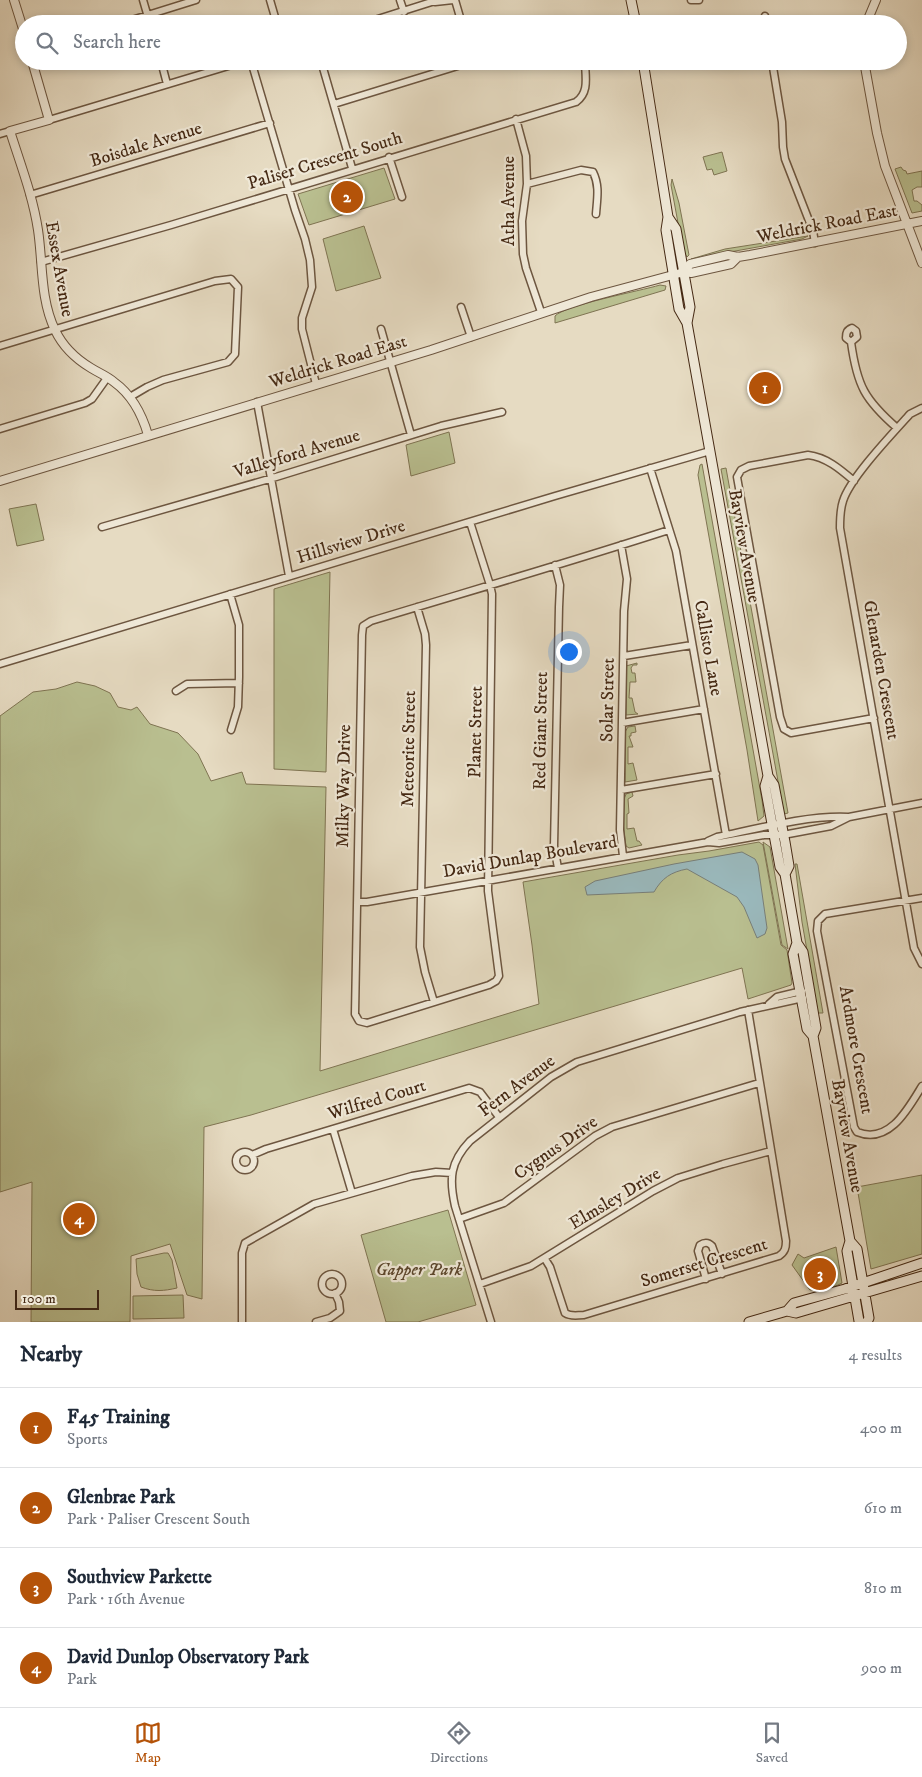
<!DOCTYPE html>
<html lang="en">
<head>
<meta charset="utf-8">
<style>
	:root { --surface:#fff; --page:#f2f2f3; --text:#1f2937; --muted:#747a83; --line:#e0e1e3; --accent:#b45309 }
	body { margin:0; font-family:"IM FELL DW Pica",serif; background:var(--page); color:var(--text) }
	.scale { position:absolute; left:15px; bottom:12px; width:84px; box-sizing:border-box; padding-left:5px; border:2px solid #452914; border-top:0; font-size:14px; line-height:18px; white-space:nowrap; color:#452914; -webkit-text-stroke:4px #efe8d7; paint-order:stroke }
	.you { position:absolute; left:568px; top:651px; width:18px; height:18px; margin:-12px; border:4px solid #fff; border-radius:50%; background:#1a73e8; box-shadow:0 0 0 8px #1a73e833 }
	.badge { display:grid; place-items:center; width:32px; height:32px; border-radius:50%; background:var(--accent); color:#fff; font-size:16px; font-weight:700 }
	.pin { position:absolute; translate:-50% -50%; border:2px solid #fff; box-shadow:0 1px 5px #0006 }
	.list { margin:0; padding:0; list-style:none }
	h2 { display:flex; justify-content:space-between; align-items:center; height:65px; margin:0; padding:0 20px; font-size:21px }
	h2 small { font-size:16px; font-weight:400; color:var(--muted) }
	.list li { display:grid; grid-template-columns:32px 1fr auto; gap:15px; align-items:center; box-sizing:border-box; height:80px; padding:0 20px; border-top:1px solid var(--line) }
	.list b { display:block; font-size:19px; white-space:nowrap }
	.list p { margin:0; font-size:16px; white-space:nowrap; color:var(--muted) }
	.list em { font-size:16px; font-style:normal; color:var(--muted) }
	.icon { flex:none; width:28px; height:28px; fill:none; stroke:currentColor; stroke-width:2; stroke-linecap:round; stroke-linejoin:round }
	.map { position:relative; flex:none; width:922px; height:1322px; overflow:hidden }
	.search { position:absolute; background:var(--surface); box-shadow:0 2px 8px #0003; left:15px; right:15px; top:15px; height:55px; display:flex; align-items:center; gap:12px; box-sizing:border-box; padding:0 18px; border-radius:28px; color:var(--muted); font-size:19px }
	.sheet { height:385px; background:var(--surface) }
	nav { display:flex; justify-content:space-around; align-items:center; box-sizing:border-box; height:70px; border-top:1px solid var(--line); background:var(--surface); font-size:14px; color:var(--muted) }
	nav a { display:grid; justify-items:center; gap:2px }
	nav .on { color:var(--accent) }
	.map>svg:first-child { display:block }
	.green { fill:#b9bf90; stroke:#7f7452 }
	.water { fill:#9ab9bd; stroke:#787f79 }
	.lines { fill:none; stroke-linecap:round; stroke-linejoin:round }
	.minor-casing { stroke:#6d5640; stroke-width:9 }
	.tertiary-casing { stroke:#6d5640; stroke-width:10 }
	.secondary-casing { stroke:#452914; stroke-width:11 }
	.minor { stroke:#efe8d7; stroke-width:6 }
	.tertiary { stroke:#efe8d7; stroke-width:8 }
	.secondary { stroke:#efe8d7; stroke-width:9 }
	.labels { text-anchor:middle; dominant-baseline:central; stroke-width:4.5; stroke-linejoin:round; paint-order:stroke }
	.street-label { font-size:18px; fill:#452914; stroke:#efe8d7 }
	.park-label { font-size:18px; font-style:italic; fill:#5c472d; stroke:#efe8d7 }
</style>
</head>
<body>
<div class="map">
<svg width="922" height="1322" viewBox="0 0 922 1322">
	<rect width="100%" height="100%" fill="#e6dbc2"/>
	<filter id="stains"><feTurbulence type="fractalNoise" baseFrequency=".004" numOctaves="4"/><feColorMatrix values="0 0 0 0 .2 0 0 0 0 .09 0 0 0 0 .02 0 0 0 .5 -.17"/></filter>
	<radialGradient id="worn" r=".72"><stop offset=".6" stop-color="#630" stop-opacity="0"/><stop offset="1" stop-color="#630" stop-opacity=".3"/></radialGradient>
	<path class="green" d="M722,152l5,19 -13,4 -2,-6 -5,1 -4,-13z
		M901,167l2,3 3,1 1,3 15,-3v16h-5l-5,3 2,11h3l5,4v6l-10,2 -17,-44z
		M384,168l11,31 -86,26 -11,-31z
		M672,179l7,24 10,52 -2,2 -4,-7 -12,-65z
		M364,226l17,52 -45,13 -13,-52z
		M808,236l-6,3 -111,20 34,-10z
		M660,285l6,1 -1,4 -110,33v-7c10,-11 85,-25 105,-31z
		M449,432l6,31 -44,13 -5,-31z
		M702,464l60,336 2,16 -6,5 -11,-71 -49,-275 2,-10z
		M726,468l62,345 -4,1 -63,-345z
		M36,504l8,36 -27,6 -8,-37z
		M330,572l-4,200 -52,-3v-180z
		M637,663v2h-4l-2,3 1,5h3l1,9h-6l-1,16h3l3,14 3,2 -12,1v-49z
		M77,682l18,4 15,7 8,14 13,3 6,-3 13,17 28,9 20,21 13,27 31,-9 4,12 80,3 -6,284 219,-67 -7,-59 -9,-63 155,-27 31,-4 50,-9 4,3 18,100 6,5 5,33 -1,2 -43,14 -6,-31 -491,147 -47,12 -2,172 -15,-4 -17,-51 -39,12 -1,66h-99l1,-140 -32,10v-476l33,-24 23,-3z
		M635,726l1,6 -5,1v3h-2l4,11h-5v17l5,-1 4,17 -12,2v-50l3,-5z
		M632,792l1,4 -5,3 1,14 -2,1v15l7,-1 3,13h2l3,4 -13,3 -3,-2c-2,-12 -6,-42 0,-52z
		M763,842l7,5 18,102 -6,-4z
		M795,864h2l26,149h-5l-16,-91z
		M922,1175v79l-51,15 -14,-82z
		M448,1210l28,95 -58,17h-32l-25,-87z
		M836,1247l6,36c-13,7 -17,5 -32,7l-18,-25 6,-11 6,4z
		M164,1253h4l4,7 5,28c-13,3 -23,4 -36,-1l-4,-13 -1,-15z
		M183,1295l1,23 -51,1v-23z"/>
	<path class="water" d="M742,852l13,7 3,6 9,63 -2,6 -8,4 -13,-31 -7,-10 -50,-28c-16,3 -25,9 -33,23l-67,3 -2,-8 10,-6 79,-17z"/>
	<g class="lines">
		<defs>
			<path id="minor" d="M143,0l7,24
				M270,0l7,24
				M400,0l4,12
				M455,0l7,24
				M691,0h8
				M435,2l18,-2
				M765,16l1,8
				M119,24l77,-24
				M362,24l76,-24
				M161,61l6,23
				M251,61l44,149 10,29 5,21 2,27 -10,31v11l14,55
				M321,61l31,107
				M772,61l10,61 1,25 2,12 28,72 2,12
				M334,104l140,-43
				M516,119l10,37 1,28 -5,37 1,33 3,14 15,44
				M49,120l196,-59
				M0,134l10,-3
				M389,157l13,40
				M527,184l54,-14 12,2c7,14 4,27 3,42
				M30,195l240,-72
				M41,262l130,-37 405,-123c14,-10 9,-26 9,-41
				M461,307l10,30
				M381,329l30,106
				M851,342l-5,-4c0,-6 1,-8 6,-10l4,3 1,6 -6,5c6,44 14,58 46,86
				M0,346l215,-65 16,-2 7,8 -3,67 -7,8 -65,18 -16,7 -17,10
				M257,402l32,174
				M922,408l-12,6c-18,20 -60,64 -67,87 -3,9 -3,18 -3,27l74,420 8,16
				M0,429l85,-26 7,-4 15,-21
				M650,468l26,83 50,284
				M854,481c-14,-12 -28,-24 -46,-26l-59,11 -8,4 -4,7 43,240 4,12 7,4 83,-15
				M470,522l20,63 2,9 -4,297 11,85 -3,5 -7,4 -122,38 -8,-2 -4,-7 7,-379 1,-9 8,-5c99,-30 199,-59 298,-91
				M102,527l174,-50 165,-51 61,-14
				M621,545l6,34 -3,32 -4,219 3,26
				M555,565l5,20 -1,22 -5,239 4,22
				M230,594l9,31v52l-1,30 -7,23
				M417,607l8,27 1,11 -6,302 5,25 9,30
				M624,656l68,-11
				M0,664l555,-168 155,-45
				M176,691l11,-7 52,-1
				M622,723l82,-14
				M621,790l95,-16
				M708,841l9,-4c39,-8 91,-22 131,-20
				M922,898l-97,16 -7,7 -1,10 37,196 3,5c32,13 51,-23 65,-46
				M357,902h10l341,-60 11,1 45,-8h19l48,-9 18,-9 73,-14
				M769,1004l8,-7 25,-6
				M333,1129l19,64
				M236 1161a9 9 0 1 1 18 0a9 9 0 1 1-18 0Z
				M252,1155l14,-6 203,-61 11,4 19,25
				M459,1219l45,-16 91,-67 17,-9 147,-44
				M545,1259l5,8 15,46c6,4 12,2 19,2l195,-59c6,-4 7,-8 7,-15l-38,-231
				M322 1284a10 10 0 1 1 20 0a10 10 0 1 1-20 0Z
				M706,1279l-8,-28 2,-6c5,-3 8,-3 12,1l10,28
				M480,1284l51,-18 122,-75 25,-13 45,-14 48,-13
				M242,1322v-69l3,-10 69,-39 98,-28 24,-4 16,1
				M316,1322l14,-4 10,-7 -1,-9 -4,-9
				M491,1322l-36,-116c-6,-27 -5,-44 15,-65l81,-64 26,-15 163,-50 63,-14"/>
			<path id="tertiary" d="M14,0l10,32
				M866,24l10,-24
				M32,61l17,59 -39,11c10,32 23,65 28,99 5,33 2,69 17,100 8,17 21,29 36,38 8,5 16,8 23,14 18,13 28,32 34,53
				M864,61l13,72 8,33 37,97
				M684,272l6,-8 38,-9 10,2 12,-2 172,-34
				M0,481l431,-131 160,-53 93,-25 7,1 40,-9 7,-7"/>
			<path id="secondary" d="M631,0l5,24
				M643,61l25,156 -2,13 13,79 8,14 81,453 6,9 11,57 4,24 -4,8
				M668,217l8,12 14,78 -3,16
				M768,776l-3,10 15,81 5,7 12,69 6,9 13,76 -3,8
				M797,943l-4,11 14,75 6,7 37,205 -3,10 12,70 1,1
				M850,1241l7,8 12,69 -2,4
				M787,1311l9,2 126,-37
				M749,1322l38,-11 7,-8 51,-14 77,-26"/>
		</defs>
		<use href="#minor" class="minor-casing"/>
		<use href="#tertiary" class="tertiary-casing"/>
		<use href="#secondary" class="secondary-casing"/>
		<use href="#minor" class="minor"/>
		<use href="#tertiary" class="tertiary"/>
		<use href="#secondary" class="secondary"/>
	</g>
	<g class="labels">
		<g class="street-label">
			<text transform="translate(146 145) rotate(-17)">Boisdale Avenue</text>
			<text transform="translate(325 161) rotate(-17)">Paliser Crescent South</text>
			<text transform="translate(509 201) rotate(-90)">Atha Avenue</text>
			<text transform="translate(827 224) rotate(-11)">Weldrick Road East</text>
			<text transform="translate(59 269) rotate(80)">Essex Avenue</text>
			<text transform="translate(338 362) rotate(-17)">Weldrick Road East</text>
			<text transform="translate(297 454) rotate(-17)">Valleyford Avenue</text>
			<text transform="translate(351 542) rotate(-17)">Hillsview Drive</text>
			<text transform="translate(744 546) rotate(80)">Bayview Avenue</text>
			<text transform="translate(708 648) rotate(80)">Callisto Lane</text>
			<text transform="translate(881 670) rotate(80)">Glenarden Crescent</text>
			<text transform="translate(608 700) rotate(-89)">Solar Street</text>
			<text transform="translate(541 731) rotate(-89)">Red Giant Street</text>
			<text transform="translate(476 732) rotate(-89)">Planet Street</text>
			<text transform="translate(409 749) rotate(-89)">Meteorite Street</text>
			<text transform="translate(344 786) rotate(-89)">Milky Way Drive</text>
			<text transform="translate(530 857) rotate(-10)">David Dunlap Boulevard</text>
			<text transform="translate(856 1050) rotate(80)">Ardmore Crescent</text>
			<text transform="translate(517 1086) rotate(-37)">Fern Avenue</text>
			<text transform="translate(377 1100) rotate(-17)">Wilfred Court</text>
			<text transform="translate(847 1136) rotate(80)">Bayview Avenue</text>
			<text transform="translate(556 1148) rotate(-35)">Cygnus Drive</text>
			<text transform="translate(615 1199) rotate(-31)">Elmsley Drive</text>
			<text transform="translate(704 1263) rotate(-17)">Somerset Crescent</text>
		</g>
		<g class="park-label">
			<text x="419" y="1270">Gapper Park</text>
		</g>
	</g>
	<rect width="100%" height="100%" filter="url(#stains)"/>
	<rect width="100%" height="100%" fill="url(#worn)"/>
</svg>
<div class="scale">100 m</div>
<div class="you"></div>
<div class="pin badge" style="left:765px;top:388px">1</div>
<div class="pin badge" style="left:347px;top:197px">2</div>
<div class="pin badge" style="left:820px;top:1274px">3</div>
<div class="pin badge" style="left:79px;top:1219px">4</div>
<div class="search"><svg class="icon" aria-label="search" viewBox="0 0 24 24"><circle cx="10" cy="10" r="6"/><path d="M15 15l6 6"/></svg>Search here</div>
</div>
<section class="sheet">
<h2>Nearby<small>4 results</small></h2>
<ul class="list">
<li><span class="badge">1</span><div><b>F45 Training</b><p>Sports</p></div><em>400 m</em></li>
<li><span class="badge">2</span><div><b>Glenbrae Park</b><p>Park · Paliser Crescent South</p></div><em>610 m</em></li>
<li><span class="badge">3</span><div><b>Southview Parkette</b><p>Park · 16th Avenue</p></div><em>810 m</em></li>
<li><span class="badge">4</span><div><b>David Dunlop Observatory Park</b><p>Park</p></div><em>900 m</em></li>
</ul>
</section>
<nav>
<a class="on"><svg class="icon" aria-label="map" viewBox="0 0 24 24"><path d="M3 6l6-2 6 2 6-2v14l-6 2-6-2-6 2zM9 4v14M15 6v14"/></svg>Map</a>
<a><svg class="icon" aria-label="directions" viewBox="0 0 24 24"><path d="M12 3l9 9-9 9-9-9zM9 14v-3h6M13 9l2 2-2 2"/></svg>Directions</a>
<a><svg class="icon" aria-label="saved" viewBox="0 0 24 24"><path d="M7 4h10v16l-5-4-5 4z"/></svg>Saved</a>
</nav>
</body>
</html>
